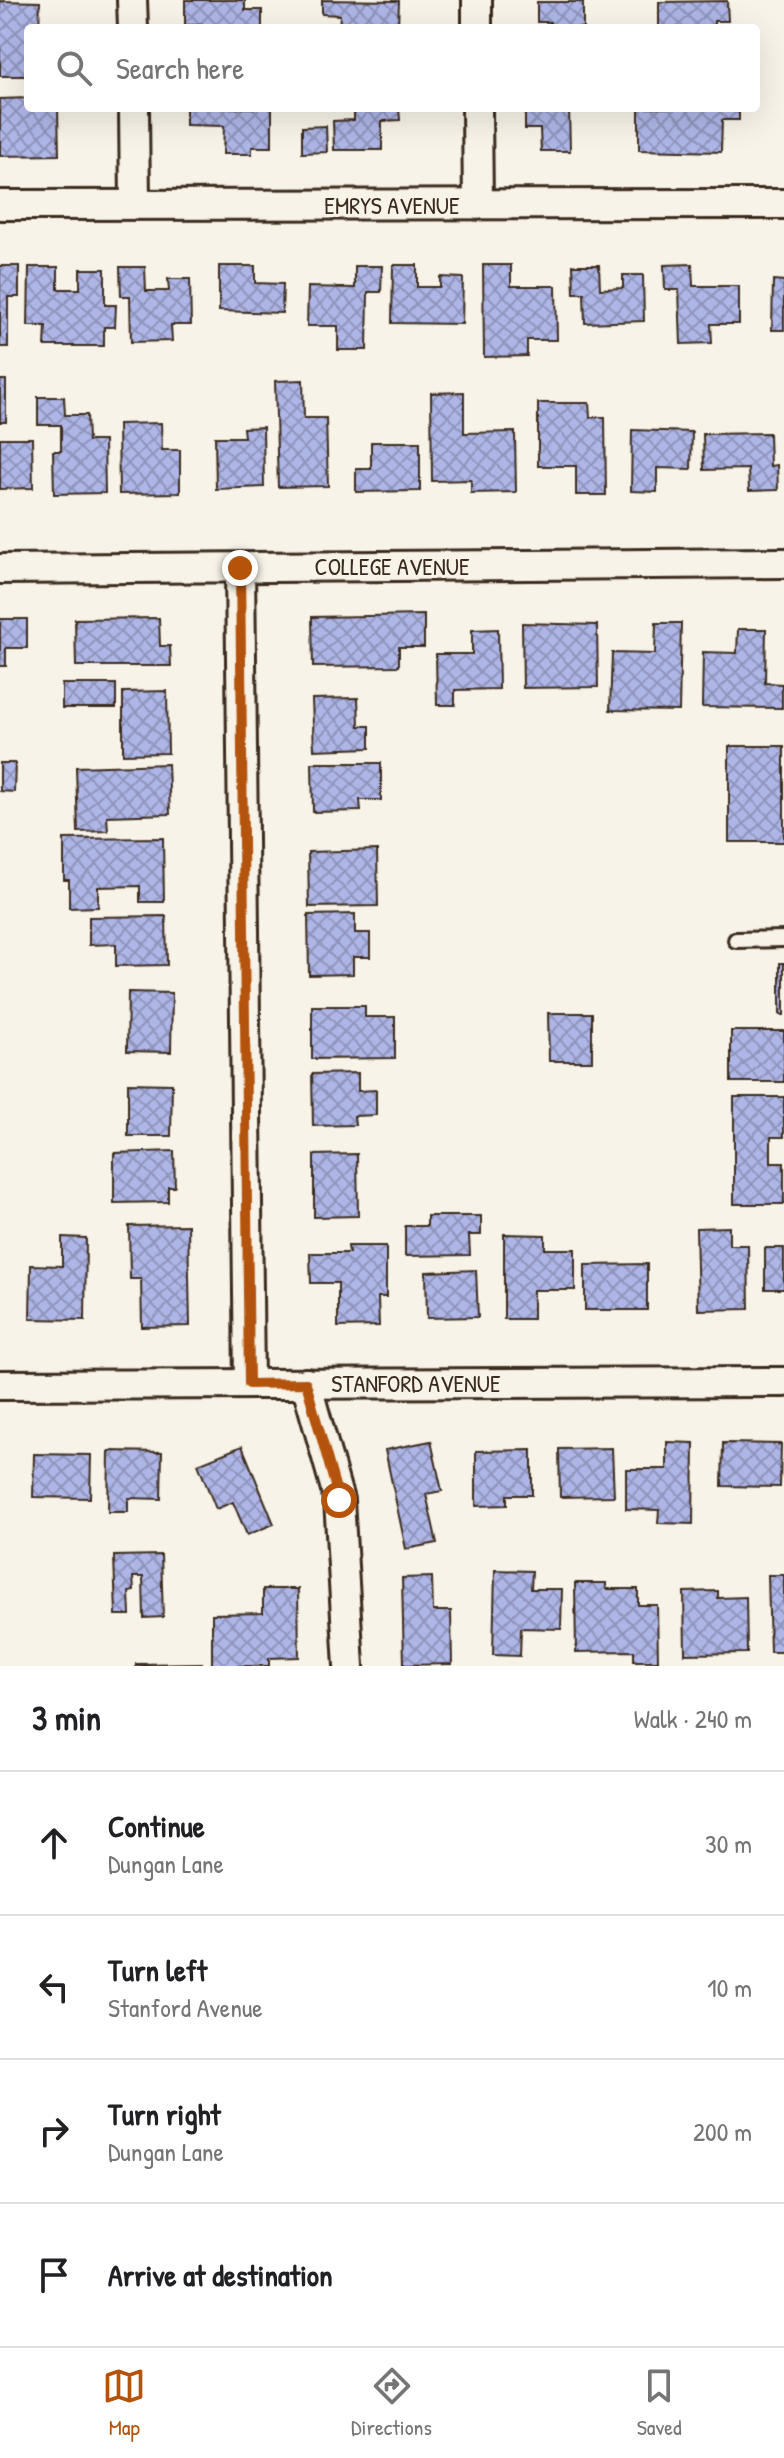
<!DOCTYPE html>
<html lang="en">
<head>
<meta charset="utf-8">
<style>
	:root { --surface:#fff; --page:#f6f6f6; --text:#202124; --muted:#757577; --line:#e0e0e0; --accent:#b45309 }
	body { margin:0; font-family:"Patrick Hand",sans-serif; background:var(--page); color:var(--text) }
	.stop { position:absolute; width:24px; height:24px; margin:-18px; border:6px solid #b45309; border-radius:50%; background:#fff }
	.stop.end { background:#b45309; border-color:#fff; box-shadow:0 2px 8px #0008 }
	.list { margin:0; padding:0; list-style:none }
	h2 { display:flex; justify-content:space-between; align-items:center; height:104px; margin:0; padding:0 32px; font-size:34px }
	h2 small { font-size:26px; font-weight:400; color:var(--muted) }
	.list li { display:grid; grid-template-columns:52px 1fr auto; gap:24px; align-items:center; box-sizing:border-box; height:144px; padding:0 32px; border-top:2px solid var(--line) }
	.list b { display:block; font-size:30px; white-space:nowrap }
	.list p { margin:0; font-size:26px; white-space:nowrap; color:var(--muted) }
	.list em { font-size:26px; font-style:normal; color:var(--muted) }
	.icon { flex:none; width:44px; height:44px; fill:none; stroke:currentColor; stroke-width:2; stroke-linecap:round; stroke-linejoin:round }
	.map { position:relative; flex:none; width:784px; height:1666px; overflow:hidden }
	.search { position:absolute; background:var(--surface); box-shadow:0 8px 32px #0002; left:24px; right:24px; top:24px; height:88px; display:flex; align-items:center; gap:20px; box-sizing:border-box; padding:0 28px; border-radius:8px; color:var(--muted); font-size:30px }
	.sheet { height:680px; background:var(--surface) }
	nav { display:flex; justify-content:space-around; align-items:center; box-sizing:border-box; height:112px; border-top:2px solid var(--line); background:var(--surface); font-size:22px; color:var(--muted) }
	nav a { display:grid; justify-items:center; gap:4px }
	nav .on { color:var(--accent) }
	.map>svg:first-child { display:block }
	.building { fill:url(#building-cross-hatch); stroke:#3b2a1e; stroke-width:2 }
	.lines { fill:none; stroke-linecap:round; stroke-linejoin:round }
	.lane-casing { stroke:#3b2a1e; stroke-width:20 }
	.street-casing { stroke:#3b2a1e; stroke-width:34 }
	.lane { stroke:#f7f3e8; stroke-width:14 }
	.street { stroke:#f7f3e8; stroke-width:28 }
	.route { stroke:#b45309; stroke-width:10 }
	.labels { text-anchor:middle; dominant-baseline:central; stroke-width:6; stroke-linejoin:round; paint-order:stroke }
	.street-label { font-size:24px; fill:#3b2a1e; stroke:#f7f3e8 }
</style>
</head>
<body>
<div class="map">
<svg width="784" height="1666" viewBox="0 0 784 1666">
	<defs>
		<pattern id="building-cross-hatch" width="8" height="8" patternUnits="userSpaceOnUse" patternTransform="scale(2)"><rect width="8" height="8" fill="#aeb6e7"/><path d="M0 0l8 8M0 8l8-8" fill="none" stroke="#8f94bb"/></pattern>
	</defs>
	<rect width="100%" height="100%" fill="#f7f3e8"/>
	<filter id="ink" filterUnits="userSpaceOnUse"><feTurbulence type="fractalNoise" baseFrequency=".0125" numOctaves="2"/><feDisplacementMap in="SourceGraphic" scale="16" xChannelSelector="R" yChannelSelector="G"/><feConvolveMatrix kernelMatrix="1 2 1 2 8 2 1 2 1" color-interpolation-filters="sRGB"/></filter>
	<g filter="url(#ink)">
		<path class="building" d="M185,0h60v10h17v18h-52v-3h-25z
			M322,0l77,1 -1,25 -59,2 1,-13 -18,-1z
			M0,1l40,1 -1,26h-11v48h-28z
			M727,1l1,20h-14v7h-55v-26z
			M537,2h46v26h-33v-6h-13z
			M28,98v10h30l1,47 -59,1v-57z
			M186,108h86v39h-20v7h-29l1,-28 -38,-1z
			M354,108h45l1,12 -18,1v29h-48l-1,-29 21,-1z
			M525,108h44l1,43h-29l-1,-22h-15z
			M639,108h100v12h-17l-1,32 -82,-2z
			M326,126l1,26 -25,1v-26z
			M692,264l1,22h46v38h-28l1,19 -31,1 -2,-54h-14l-1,-25z
			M393,265h24v22h23v-10l23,1 -1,46 -70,-1z
			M483,265h28v21h45l1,54h-30v16l-43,1z
			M573,265h26l1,24 23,-1v-13h20l1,46 -59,2 -1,-30h-10z
			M0,266h19v31h-11v50h-8z
			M219,266h36v17l28,1 -1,29 -63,-2z
			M355,266h27l-1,26h-13l-1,58h-29v-24h-31l1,-39 47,1z
			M29,267h29v22h22v-20h25v36h11l-1,22h-11v19h-59l1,-20h-18z
			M120,267h25l1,24h23l-1,-12h22l1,46h-20l1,16 -41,1 -1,-46h-9z
			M773,280l11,1v49h-12z
			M0,380h6v42h-6z
			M303,380l1,38h22l2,68 -50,1 -3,-106z
			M464,392v41l51,-1 1,60 -45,1v-13l-39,1 -1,-88z
			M38,397h26l1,18h22l1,26h16l1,52 -51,1 -1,-43h8v-26h-23z
			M538,403h51l1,14h15l1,78h-30v-29h-38z
			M161,423l1,27h18v43l-61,1 -1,-70z
			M263,427l1,60 -48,2 -1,-52h29l-1,-9z
			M632,430l60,2 -1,37 -34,-1v24l-26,-1z
			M769,433l1,33 7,-1 1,25 -29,1 -1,-22 -44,1 -1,-36z
			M0,438h32l1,50 -33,1z
			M371,442h49v49l-64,1v-23h15z
			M424,615v32h-25v19l-86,1 -1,-50z
			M159,618l1,28h10l1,20h-95l-1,-47z
			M0,619h27v29h-21v18h-6z
			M522,623l75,2 1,62 -75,1z
			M656,623h25l-2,88 -69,-1 2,-57 43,1z
			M498,629l1,60 -44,1v15h-18l-1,-51h36v-24z
			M738,629h28l-1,54 17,1v24l-80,-1 1,-55 34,1z
			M62,684h54v24h-54z
			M167,691l1,62 -45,1v-62z
			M358,698l1,28h11v22l-56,2 -2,-51z
			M729,746h55v96h-55z
			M0,763h15l-1,29 -14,-1z
			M312,763h69v37h-21l1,11 -48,1z
			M168,764l2,50 -63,2 1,15 -30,1 -2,-65z
			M163,838l1,64h-24v-16l-42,1v20l-29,1v-28h-5v-41z
			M377,850l1,56 -69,1 -1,-55z
			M355,914v19h15v24h-17v17l-44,1 -1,-60z
			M166,916l1,49 -51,1v-22l-27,1v-28z
			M780,963h4v52h-4z
			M128,992l44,1 -1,59 -44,-1z
			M312,1006h53v11h30v41l-83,1z
			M548,1013h44v48h-43z
			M731,1031h53v51h-53z
			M358,1073v18l18,-1v25l-22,1 1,9 -42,1 -1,-52z
			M128,1083l44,1 -1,52h-43z
			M734,1097h50v40h-13v26h13v41h-50z
			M174,1151l1,36h-7v15l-54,1v-50z
			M357,1154l1,62 -44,1v-62z
			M427,1216h54v19h-12l1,20 -65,1v-30h22z
			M188,1225l2,101 -48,1 -1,-48h-11l-1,-53z
			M729,1227v18h19l1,64 -51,1 -2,-82z
			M504,1234l41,1v14h30v41h-42v29h-29z
			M62,1237l24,1 -1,82 -55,-1 1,-54 31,1z
			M348,1246h38v51h-8l1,29 -41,1v-44h-27l-1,-30h39z
			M765,1248h19v41h-19z
			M647,1264v46h-62v-45z
			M476,1270l2,47 -51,1 -1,-46z
			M431,1441l11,50 -16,3 11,49 -31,6 -21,-99z
			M667,1442l27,1 -1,81 -35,-1 1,-13 -33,-1v-40h41z
			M723,1443l58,1 -1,43 -58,-1z
			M242,1446l32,78 -27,11 -14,-33 -17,7 -18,-45z
			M612,1448l2,48 -54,1 -1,-48z
			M532,1450v45h-25v10l-31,1v-55z
			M109,1451l53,1 -1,47 -33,-1v14h-20z
			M34,1454l57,1 -1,43 -57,-1z
			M161,1555l2,62 -19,1 -1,-41h-10l1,14 -5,1 1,23h-14l-2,-59z
			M495,1570l37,1 -1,18h31l-1,40 -40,-1 -1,28 -27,-1z
			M768,1575h16v77h-14z
			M432,1577l1,34h18l1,53 -48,1 -2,-87z
			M575,1583h31v6h32v16h19l1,56h-24v-10l-58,1z
			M263,1589h35l1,68 -30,1v8h-57v-52l51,-1z
			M718,1591v7l28,-1 1,56 -62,1 -1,-62z
			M202,1663v3h-66v-2z"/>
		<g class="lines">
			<defs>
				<path id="lane" d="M736,940l48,-1"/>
				<path id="street" d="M132,0l1,28
					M477,0v28
					M134,108l1,97
					M477,108l1,97
					M0,205l784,-1
					M240,568l9,816
					M0,569l784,-6
					M306,1383l33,117 10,166
					M0,1385l784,-3"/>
			</defs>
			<use href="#lane" class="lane-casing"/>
			<use href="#street" class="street-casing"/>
			<use href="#lane" class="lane"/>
			<use href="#street" class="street"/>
		</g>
	</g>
	<g class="lines" filter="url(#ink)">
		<path class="route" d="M240,568l9,816 57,-1 33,117"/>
	</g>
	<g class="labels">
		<g class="street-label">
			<text x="392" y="205">EMRYS AVENUE</text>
			<text x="392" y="566">COLLEGE AVENUE</text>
			<text x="416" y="1383">STANFORD AVENUE</text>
		</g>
	</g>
</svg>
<div class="stop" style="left:339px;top:1500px"></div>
<div class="stop end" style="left:240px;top:568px"></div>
<div class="search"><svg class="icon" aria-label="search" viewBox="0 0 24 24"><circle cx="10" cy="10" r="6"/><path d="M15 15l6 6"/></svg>Search here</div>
</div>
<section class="sheet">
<h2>3 min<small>Walk · 240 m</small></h2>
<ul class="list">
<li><svg class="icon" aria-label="ahead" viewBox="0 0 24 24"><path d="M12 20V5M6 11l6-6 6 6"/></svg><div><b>Continue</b><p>Dungan Lane</p></div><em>30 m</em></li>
<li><svg class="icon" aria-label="left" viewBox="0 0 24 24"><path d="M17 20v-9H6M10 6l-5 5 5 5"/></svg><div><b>Turn left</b><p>Stanford Avenue</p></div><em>10 m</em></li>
<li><svg class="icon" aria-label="right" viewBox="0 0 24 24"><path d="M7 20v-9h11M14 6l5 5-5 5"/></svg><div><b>Turn right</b><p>Dungan Lane</p></div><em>200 m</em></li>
<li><svg class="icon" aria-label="arrive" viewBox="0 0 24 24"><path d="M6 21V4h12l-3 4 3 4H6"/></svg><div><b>Arrive at destination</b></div></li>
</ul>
</section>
<nav>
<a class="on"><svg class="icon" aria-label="map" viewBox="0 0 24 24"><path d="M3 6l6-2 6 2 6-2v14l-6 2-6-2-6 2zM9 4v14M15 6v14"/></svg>Map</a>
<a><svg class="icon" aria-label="directions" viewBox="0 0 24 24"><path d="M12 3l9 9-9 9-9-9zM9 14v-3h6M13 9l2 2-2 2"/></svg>Directions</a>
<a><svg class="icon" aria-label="saved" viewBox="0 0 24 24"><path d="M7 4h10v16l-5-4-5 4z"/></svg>Saved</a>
</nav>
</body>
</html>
